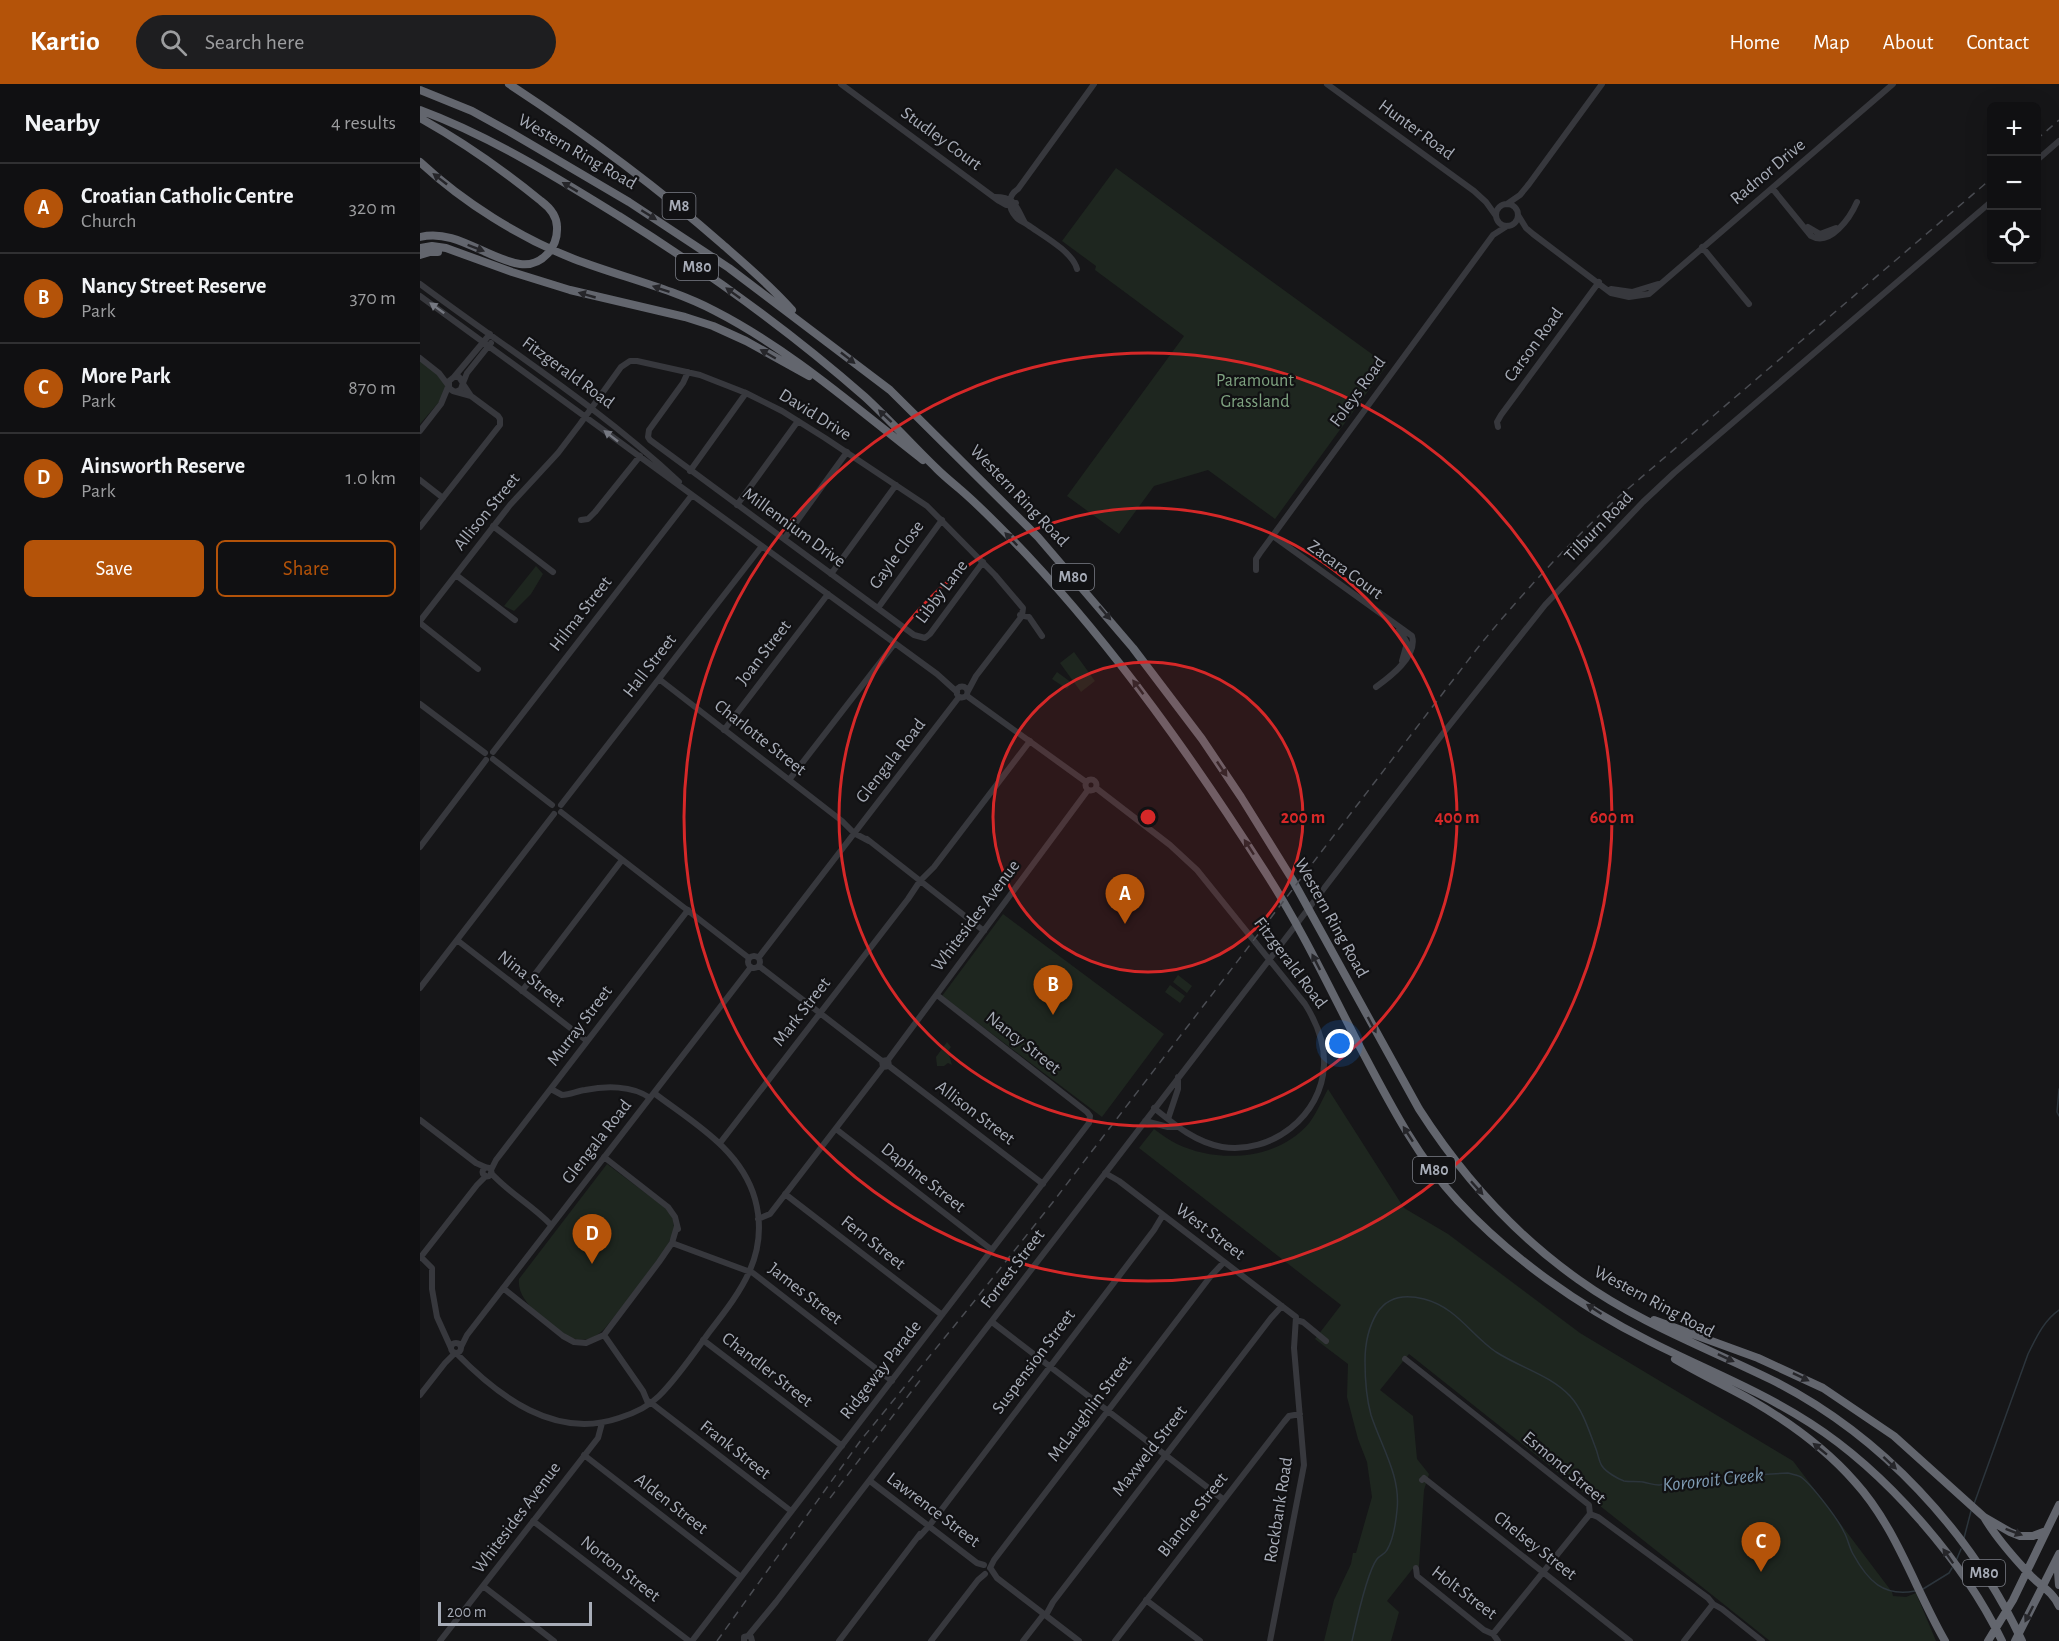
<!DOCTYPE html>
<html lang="en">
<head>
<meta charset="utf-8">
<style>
	:root { --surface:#101012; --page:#1e1e20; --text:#f1f3f6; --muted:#9c9d9f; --line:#303032; --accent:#b45309 }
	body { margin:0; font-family:"Alegreya Sans",sans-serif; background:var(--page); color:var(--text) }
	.controls { position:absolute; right:18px; top:18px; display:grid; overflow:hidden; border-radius:9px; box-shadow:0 6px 24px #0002 }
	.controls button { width:54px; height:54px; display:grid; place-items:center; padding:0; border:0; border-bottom:2px solid var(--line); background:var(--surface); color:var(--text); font:30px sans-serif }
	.scale { position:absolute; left:18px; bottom:15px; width:154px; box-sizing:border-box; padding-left:6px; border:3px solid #a8adb8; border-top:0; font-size:16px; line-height:21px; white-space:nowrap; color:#a8adb8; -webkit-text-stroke:4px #111113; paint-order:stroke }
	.you { position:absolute; left:920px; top:960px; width:21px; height:21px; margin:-15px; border:4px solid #fff; border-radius:50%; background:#1a73e8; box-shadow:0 0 0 9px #1a73e833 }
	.badge { display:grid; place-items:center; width:39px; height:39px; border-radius:50%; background:var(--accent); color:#fff; font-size:20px; font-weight:700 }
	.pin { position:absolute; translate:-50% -50px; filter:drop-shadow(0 2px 3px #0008) }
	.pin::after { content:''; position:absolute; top:32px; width:21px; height:18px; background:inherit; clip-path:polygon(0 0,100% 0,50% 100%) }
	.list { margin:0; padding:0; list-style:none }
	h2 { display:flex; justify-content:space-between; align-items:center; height:78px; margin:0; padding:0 24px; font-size:26px }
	h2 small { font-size:20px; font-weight:400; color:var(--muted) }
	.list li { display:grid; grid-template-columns:39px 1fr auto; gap:18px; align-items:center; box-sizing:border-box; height:90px; padding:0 24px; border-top:2px solid var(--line) }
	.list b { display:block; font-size:22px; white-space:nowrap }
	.list p { margin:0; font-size:20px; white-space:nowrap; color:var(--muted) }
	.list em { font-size:20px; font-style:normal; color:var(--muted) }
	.actions { display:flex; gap:12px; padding:18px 24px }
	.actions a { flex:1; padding:14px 0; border:2px solid var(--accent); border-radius:9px; text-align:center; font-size:21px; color:var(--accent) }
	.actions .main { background:var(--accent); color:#fff }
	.icon { flex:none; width:33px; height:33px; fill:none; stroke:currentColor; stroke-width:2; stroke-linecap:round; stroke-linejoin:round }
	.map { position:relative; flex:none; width:1639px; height:1557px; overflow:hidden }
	header { display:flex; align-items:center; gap:36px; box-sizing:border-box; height:84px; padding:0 30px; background:var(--accent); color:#fff }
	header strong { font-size:28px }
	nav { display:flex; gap:33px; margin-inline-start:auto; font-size:21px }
	.search { width:420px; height:54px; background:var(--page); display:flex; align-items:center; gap:15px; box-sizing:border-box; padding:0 21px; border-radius:33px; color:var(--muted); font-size:22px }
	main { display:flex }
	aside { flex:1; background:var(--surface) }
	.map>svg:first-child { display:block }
	.green { fill:#1e261f }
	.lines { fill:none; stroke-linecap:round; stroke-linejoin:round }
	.stream { stroke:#2c353c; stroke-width:1.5 }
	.minor { stroke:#37383d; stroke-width:6 }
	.highway { stroke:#63666e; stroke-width:8 }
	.rail { stroke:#4a4c52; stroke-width:1.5; stroke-dasharray:8 6; stroke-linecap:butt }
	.oneway { fill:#26262a }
	.oneway2 { fill:#757881 }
	.ring { fill:none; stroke:#d62828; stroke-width:3 }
	.labels { text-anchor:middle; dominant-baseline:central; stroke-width:4.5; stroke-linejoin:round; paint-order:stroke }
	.shield { fill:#111113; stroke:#7b7e86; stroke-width:1.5 }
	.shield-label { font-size:16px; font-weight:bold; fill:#a8adb8 }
	.street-label { font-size:18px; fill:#a8adb8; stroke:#111113 }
	.park-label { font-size:18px; fill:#7fa381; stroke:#111113 }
	.water-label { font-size:20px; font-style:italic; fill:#7f9bb3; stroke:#111113 }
	.centre { fill:#d62828; stroke:#111113; stroke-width:3 }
	.ring-label { font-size:18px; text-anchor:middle; font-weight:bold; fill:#d62828; stroke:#111113; stroke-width:4.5; stroke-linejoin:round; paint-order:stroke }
</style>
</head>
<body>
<header>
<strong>Kartio</strong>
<div class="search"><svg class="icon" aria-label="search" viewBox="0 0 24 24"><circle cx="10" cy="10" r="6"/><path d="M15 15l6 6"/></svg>Search here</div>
<nav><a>Home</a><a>Map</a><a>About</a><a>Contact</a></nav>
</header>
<main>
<aside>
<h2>Nearby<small>4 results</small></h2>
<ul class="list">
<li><span class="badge">A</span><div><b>Croatian Catholic Centre</b><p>Church</p></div><em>320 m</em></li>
<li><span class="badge">B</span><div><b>Nancy Street Reserve</b><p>Park</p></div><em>370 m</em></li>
<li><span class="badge">C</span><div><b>More Park</b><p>Park</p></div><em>870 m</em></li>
<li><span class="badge">D</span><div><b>Ainsworth Reserve</b><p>Park</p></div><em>1.0 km</em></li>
</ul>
<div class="actions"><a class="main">Save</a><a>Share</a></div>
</aside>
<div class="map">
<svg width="1639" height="1557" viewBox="0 0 1639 1557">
	<rect width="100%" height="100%" fill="#161618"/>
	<path class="green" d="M696,84l271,197 -112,154 -67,-49 -54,16 -35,48 -52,-38 117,-160 -89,-66 1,-4 -34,-25z
		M0,277l16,12 10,13 -7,16 -19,22z
		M116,482l7,8 -12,20 -17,17 -10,-5z
		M654,568l21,29 -14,11 -21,-29z
		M637,588l15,11 -5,6 -15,-10z
		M583,830l161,120 -62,83 -160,-121z
		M758,891l14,11 -5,7 -14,-11z
		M750,901l15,11 -5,7 -15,-11z
		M527,958l4,5 -3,4 4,14 -4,-2 -4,3h-7l-1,-9z
		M908,1005l76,119 44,26 132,99 213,128 99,131 1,4 13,1 10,-4 20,48h-166l-361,-287 -29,36 33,26 4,43 12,15 -5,16 -5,76 -5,1 -27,34 12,11 -8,29h-67l10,-41 17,-36 2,-11h3l16,-56 -5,-35 -9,-23 -11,-42 1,-33 -33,-25 26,-34 -202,-157 15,-19c7,5 15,11 23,15 42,20 102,16 133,-22 7,-10 12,-22 18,-33z
		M187,1080l60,45c4,6 7,11 7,17 1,21 -53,82 -68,101 -11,12 -22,16 -37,10 -18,-14 -53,-33 -50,-58z"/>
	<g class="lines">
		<path class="stream" d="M1639,1005l-2,23 2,4
			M1554,1420l54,-150c8,-16 16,-34 31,-44
			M1544,1454l7,-27
			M1536,1477l5,-12
			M1503,1505l26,-16 3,-5
			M932,1557c4,-18 15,-69 25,-82 3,-4 8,-5 10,-9 6,-10 9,-29 10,-40 4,-34 -16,-64 -26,-95 -5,-18 -6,-36 -6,-54 0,-16 3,-33 12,-48 11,-17 28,-19 47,-14 32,8 47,36 72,53 25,16 54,23 74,44 13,14 19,35 26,53 2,5 3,13 6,17 4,6 16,13 22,15 6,1 13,0 19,1 14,3 15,6 29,-2l116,-7c4,1 9,2 13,4 11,8 37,42 43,55 4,7 5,15 9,22 15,27 30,43 62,37"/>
		<path class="minor" d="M421,0l158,117 7,4 10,-2
			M907,0l147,107 12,11 10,14
			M1616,77l23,-20
			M1352,104l39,48c19,11 39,-18 46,-34
			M575,113c21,0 21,10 30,26
			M1087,120l13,-9 9,-11 73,-100
			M1076 131a11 11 0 1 1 22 0a11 11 0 1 1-22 0Z
			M1098,131l8,13 7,6 78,59 18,4 20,-3 244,-210
			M1388,143l12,7 16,-6
			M1282,163l47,57
			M657,185c-4,-17 -35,-34 -49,-44 -4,-3 -9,-4 -12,-8 -8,-9 -9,-21 2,-28l76,-105
			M0,200c87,65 179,123 259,198
			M1191,205l21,3 26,-8
			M0,212l517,378 20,18
			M0,274l19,15 9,12
			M268,288l-5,11 -34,47 -1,7 2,3 264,195 11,3 5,-4 53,-72
			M34,293l36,-43
			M43,299l4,-10 24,-30
			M37,308l4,-3 2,-6 -4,-6h-5l-5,4v7l4,3 18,5
			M1078,343l-1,-5 4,-7 98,-133
			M0,347l21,-27 7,-17
			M270,387l56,-78
			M0,396l23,18
			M317,421l61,-84
			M161,436l7,-1 7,-7 45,-56
			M73,442l60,46
			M0,443l80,-102v-6l-2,-3 -27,-20 -8,-12
			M853,452l139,100c6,20 -22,41 -36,51
			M364,455l63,-87
			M836,486v-11l4,-6 222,-303 11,-15 14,-9
			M411,490l65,-89
			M36,491l59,45
			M458,524l64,-88
			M600,531l9,2 13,19
			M0,537l90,-116 48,-52 22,-29 41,-57 9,-6h7l63,14 46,18 36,18 43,27 102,68 68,69 28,33 -1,8 -46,60 -8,15
			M0,539l58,46
			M979,545l8,14 -5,18
			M239,595l183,142 12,12 15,8
			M536.5 608a5.5 5.5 0 1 1 11 0a5.5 5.5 0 1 1-11 0Z
			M547,612l119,86
			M0,620l65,49
			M304,646l104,-136
			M73,668l199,-257
			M73,675l59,46
			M665.5 701a5.5 5.5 0 1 1 11 0a5.5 5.5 0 1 1-11 0Z
			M369,696l106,-137
			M676,704l74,57 27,25 108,134c12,19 20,38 19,61 -2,51 -53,90 -102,82 -27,-5 -47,-22 -68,-39
			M141,721l201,-259
			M141,728l188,146
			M447,755l117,92
			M0,763l66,-87
			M37,856l130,101
			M328 878a6 6 0 1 1 12 0a6 6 0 1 1-12 0Z
			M339,873l200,-260
			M339,882l123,95 6,-1 1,6 -6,1 -1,-6
			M0,904l134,-174
			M102,907l100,-131
			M468,976l200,-270
			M469,982l154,118
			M131,1005l11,6c8,0 15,-4 23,-5 20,-4 47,-5 65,8
			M748,1035l10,-30v-12
			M0,1036l56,43 9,4
			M725,1037l23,6h9
			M416,1045l156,121
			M300,1059l188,-244 12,-18 14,-14 96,-126
			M184,1073l64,50 7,10 3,12
			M62.5 1088a4.5 4.5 0 1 1 9 0a4.5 4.5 0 1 1-9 0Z
			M71,1086l5,-10 192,-250
			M71,1089c18,20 42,33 60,52
			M685,1089l14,8 177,136 -2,31 10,117 -34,176
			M365,1110l157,121
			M338,1135l12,-5 113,-147
			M252,1159l81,30 139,108
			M1,1173l11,11v21l5,28 14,31
			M0,1174l57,-73 9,-9
			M83,1204l60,48 11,6 12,1 18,-8 55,-73 13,-19 5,-17
			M876,1236l7,2 23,19
			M572,1238l232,178
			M184,1251l39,56 5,12
			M283,1256l139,106
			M31 1264a5 5 0 1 1 10 0a5 5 0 1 1-10 0Z
			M41,1263l6,-12 284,-368
			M36,1269c43,44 99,87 163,65 13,-4 30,-12 40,-22 19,-19 35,-43 51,-65 31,-40 60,-77 45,-132 -14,-50 -63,-77 -101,-106
			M985,1275l184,146 1,9 8,3 110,81 5,6 9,5 40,32
			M0,1311l25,-32 10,-10
			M230,1318l141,109
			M164,1371l157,122
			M1002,1396l2,-2 206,163
			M450,1397l107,82 7,2
			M113,1437l156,120
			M499,1453l10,-11 225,-296 9,-15
			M570,1484l4,-8 216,-283 14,-15
			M996,1484l1,8 67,54 9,4 5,7
			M571,1485l6,9 82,63
			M63,1502l71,55
			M726,1516l54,41
			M626,1531l7,-13 218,-284 11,-12
			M1073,1550l97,-120
			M328,1552l28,-34 665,-866 104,-131 98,-103 31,-29 318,-272
			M20,1557l158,-203 4,-15
			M272,1557l397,-518 1,-7 -3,-4 -150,-117
			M324,1557v-4l4,-1 3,1 1,4
			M419,1557l81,-107
			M511,1557l47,-61 7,-6
			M603,1557l21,-27
			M695,1557l169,-219 5,-6 11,-2
			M1264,1557l29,-37"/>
		<path class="highway" d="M89,0c75,49 146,101 213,160 24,21 49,42 70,66
			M0,6l52,21 38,21 119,70 100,66 161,122 148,147 95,111 69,91 39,58 51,82 127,230c43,67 95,125 160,171 60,43 128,68 193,100 109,55 199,152 250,261
			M0,26c70,26 136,67 199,106 86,54 170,114 246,181 25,23 47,48 72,72 8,8 17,15 25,22 23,20 44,42 65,64 90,96 166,204 237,315 37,57 66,119 97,179 28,53 56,108 97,152 53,57 121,105 191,140 53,27 110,49 161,82 75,48 153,137 192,218
			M0,34c43,24 83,52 121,83 8,6 16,15 16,26 1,20 -15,40 -37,37 -33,-5 -65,-36 -100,-27
			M0,78c44,41 99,75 154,97 47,18 97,29 141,52 76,39 141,97 208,149
			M0,164l12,-2 14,2 66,24 58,18 115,27 28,9 33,15 63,35
			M0,171l10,-3h8
			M1234,1236l104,38 65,30 71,48 90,81 26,15 10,4h13l13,-5
			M1255,1275c25,15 51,27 76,41 38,22 76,50 104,82 41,45 60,107 90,159
			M1564,1433c11,19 31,42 47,59 10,10 22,16 28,30
			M1637,1475l2,26
			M1568,1557l25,-41 46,-95
			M1595,1557l44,-87"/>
		<path class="rail" d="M1616,56l23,-20
			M410,1414l91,-119
			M297,1557l144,-201 103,-126 89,-112 423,-552c45,-56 94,-108 147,-157l369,-315"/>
	</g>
	<defs><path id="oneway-solid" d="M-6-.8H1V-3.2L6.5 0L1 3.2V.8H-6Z" transform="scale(1.5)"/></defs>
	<g class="oneway">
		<use href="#oneway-solid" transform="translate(20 95) rotate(-142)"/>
		<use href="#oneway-solid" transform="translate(150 103) rotate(-149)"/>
		<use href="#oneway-solid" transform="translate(229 131) rotate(32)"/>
		<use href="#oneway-solid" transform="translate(56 164) rotate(21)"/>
		<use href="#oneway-solid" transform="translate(241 205) rotate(-161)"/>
		<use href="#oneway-solid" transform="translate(313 209) rotate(-144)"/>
		<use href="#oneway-solid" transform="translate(167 211) rotate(-164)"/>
		<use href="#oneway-solid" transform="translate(348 270) rotate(-150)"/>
		<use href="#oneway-solid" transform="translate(428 274) rotate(38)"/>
		<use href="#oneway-solid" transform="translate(465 332) rotate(-137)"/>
		<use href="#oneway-solid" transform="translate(591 455) rotate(-134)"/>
		<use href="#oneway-solid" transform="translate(685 529) rotate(50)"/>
		<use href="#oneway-solid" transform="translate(718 603) rotate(-127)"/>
		<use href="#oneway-solid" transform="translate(802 685) rotate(56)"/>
		<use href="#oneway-solid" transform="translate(829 763) rotate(-123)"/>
		<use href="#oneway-solid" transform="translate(896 878) rotate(-117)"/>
		<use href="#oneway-solid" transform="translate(952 941) rotate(62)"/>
		<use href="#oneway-solid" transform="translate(988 1050) rotate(-123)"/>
		<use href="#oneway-solid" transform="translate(1057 1104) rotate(48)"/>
		<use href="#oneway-solid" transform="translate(1174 1225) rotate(-147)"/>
		<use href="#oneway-solid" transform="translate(1306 1274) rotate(25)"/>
		<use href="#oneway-solid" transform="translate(1381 1293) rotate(26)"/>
		<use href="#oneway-solid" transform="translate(1400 1365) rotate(-141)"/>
		<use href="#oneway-solid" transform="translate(1470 1379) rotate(43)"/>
		<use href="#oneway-solid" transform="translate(1594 1448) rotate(21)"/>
		<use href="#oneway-solid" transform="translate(1528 1472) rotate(-125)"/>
		<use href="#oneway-solid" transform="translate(1609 1530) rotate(117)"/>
	</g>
	<g class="oneway2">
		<use href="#oneway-solid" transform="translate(17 224) rotate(-144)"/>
		<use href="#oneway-solid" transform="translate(191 352) rotate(-142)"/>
	</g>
	<circle cx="728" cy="733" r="155" fill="#d62828" fill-opacity=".12"/>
	<g class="ring">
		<circle cx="728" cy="733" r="155"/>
		<circle cx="728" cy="733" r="309"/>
		<circle cx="728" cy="733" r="464"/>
	</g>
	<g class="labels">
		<g class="shield">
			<rect x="242.5" y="109" width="33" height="26" rx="4.5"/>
			<rect x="256" y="170" width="42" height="26" rx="4.5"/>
			<rect x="632" y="480" width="42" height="26" rx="4.5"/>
			<rect x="993" y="1073" width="42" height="26" rx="4.5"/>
			<rect x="1543" y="1476" width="42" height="26" rx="4.5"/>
		</g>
		<g class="shield-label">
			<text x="259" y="122">M8</text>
			<text x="277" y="183">M80</text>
			<text x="653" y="493">M80</text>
			<text x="1014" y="1086">M80</text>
			<text x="1564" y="1489">M80</text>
		</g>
		<g class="street-label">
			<text transform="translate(996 46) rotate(36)">Hunter Road</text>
			<text transform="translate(521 55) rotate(36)">Studley Court</text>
			<text transform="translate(157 68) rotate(30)">Western Ring Road</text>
			<text transform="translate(1348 88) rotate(-40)">Radnor Drive</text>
			<text transform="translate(1114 261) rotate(-54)">Carson Road</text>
			<text transform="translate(148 289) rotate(36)">Fitzgerald Road</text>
			<text transform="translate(938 308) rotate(-54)">Foleys Road</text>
			<text transform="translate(395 331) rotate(32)">David Drive</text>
			<text transform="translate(599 412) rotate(46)">Western Ring Road</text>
			<text transform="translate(67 428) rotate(-51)">Allison Street</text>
			<text transform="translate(1179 443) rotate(-46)">Tilburn Road</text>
			<text transform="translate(374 444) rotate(36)">Millennium Drive</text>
			<text transform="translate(477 471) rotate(-54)">Gayle Close</text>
			<text transform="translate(925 486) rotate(36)">Zacara Court</text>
			<text transform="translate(522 508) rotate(-53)">Libby Lane</text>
			<text transform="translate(161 530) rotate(-52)">Hilma Street</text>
			<text transform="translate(344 569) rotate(-52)">Joan Street</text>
			<text transform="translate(230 582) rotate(-52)">Hall Street</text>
			<text transform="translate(340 654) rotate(38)">Charlotte Street</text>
			<text transform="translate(471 677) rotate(-52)">Glengala Road</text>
			<text transform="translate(556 832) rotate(-53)">Whitesides Avenue</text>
			<text transform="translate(911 834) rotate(61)">Western Ring Road</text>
			<text transform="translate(870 879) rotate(53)">Fitzgerald Road</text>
			<text transform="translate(111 895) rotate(38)">Nina Street</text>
			<text transform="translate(382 928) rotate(-52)">Mark Street</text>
			<text transform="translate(160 942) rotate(-53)">Murray Street</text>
			<text transform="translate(603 959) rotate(38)">Nancy Street</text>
			<text transform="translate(555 1029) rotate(37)">Allison Street</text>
			<text transform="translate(177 1058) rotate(-52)">Glengala Road</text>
			<text transform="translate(503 1094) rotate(38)">Daphne Street</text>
			<text transform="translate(790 1148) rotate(37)">West Street</text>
			<text transform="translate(453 1159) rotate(38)">Fern Street</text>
			<text transform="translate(593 1185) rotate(-53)">Forrest Street</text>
			<text transform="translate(385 1210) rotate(38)">James Street</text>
			<text transform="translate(1234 1218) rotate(28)">Western Ring Road</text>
			<text transform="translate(614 1278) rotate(-53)">Suspension Street</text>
			<text transform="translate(347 1286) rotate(38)">Chandler Street</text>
			<text transform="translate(461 1286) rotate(-52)">Ridgeway Parade</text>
			<text transform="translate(670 1325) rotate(-53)">McLaughlin Street</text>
			<text transform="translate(315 1366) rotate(38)">Frank Street</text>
			<text transform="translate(730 1367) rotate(-52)">Maxweld Street</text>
			<text transform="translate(1144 1384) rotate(40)">Esmond Street</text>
			<text transform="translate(251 1420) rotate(38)">Alden Street</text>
			<text transform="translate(513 1426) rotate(37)">Lawrence Street</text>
			<text transform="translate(859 1426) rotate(-81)">Rockbank Road</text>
			<text transform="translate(773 1431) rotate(-52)">Blanche Street</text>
			<text transform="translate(97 1434) rotate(-53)">Whitesides Avenue</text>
			<text transform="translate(1115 1462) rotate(38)">Chelsey Street</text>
			<text transform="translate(200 1485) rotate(38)">Norton Street</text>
			<text transform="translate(1044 1509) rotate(37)">Holt Street</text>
		</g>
		<g class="park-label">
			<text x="835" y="297">Paramount<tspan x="835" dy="21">Grassland</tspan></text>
		</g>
		<g class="water-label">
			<text transform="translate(1293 1396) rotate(-6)">Kororoit Creek</text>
		</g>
	</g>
	<circle cx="728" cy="733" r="9" class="centre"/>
	<g class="ring-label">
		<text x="883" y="739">200 m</text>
		<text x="1037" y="739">400 m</text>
		<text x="1192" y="739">600 m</text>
	</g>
</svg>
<div class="controls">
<button>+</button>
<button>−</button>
<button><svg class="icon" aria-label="locate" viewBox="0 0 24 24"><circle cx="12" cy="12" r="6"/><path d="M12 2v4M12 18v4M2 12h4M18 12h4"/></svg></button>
</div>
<div class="scale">200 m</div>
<div class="you"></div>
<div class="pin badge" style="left:705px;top:840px">A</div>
<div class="pin badge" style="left:633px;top:931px">B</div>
<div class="pin badge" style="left:1341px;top:1488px">C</div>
<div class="pin badge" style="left:172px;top:1180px">D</div>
</div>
</main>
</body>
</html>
